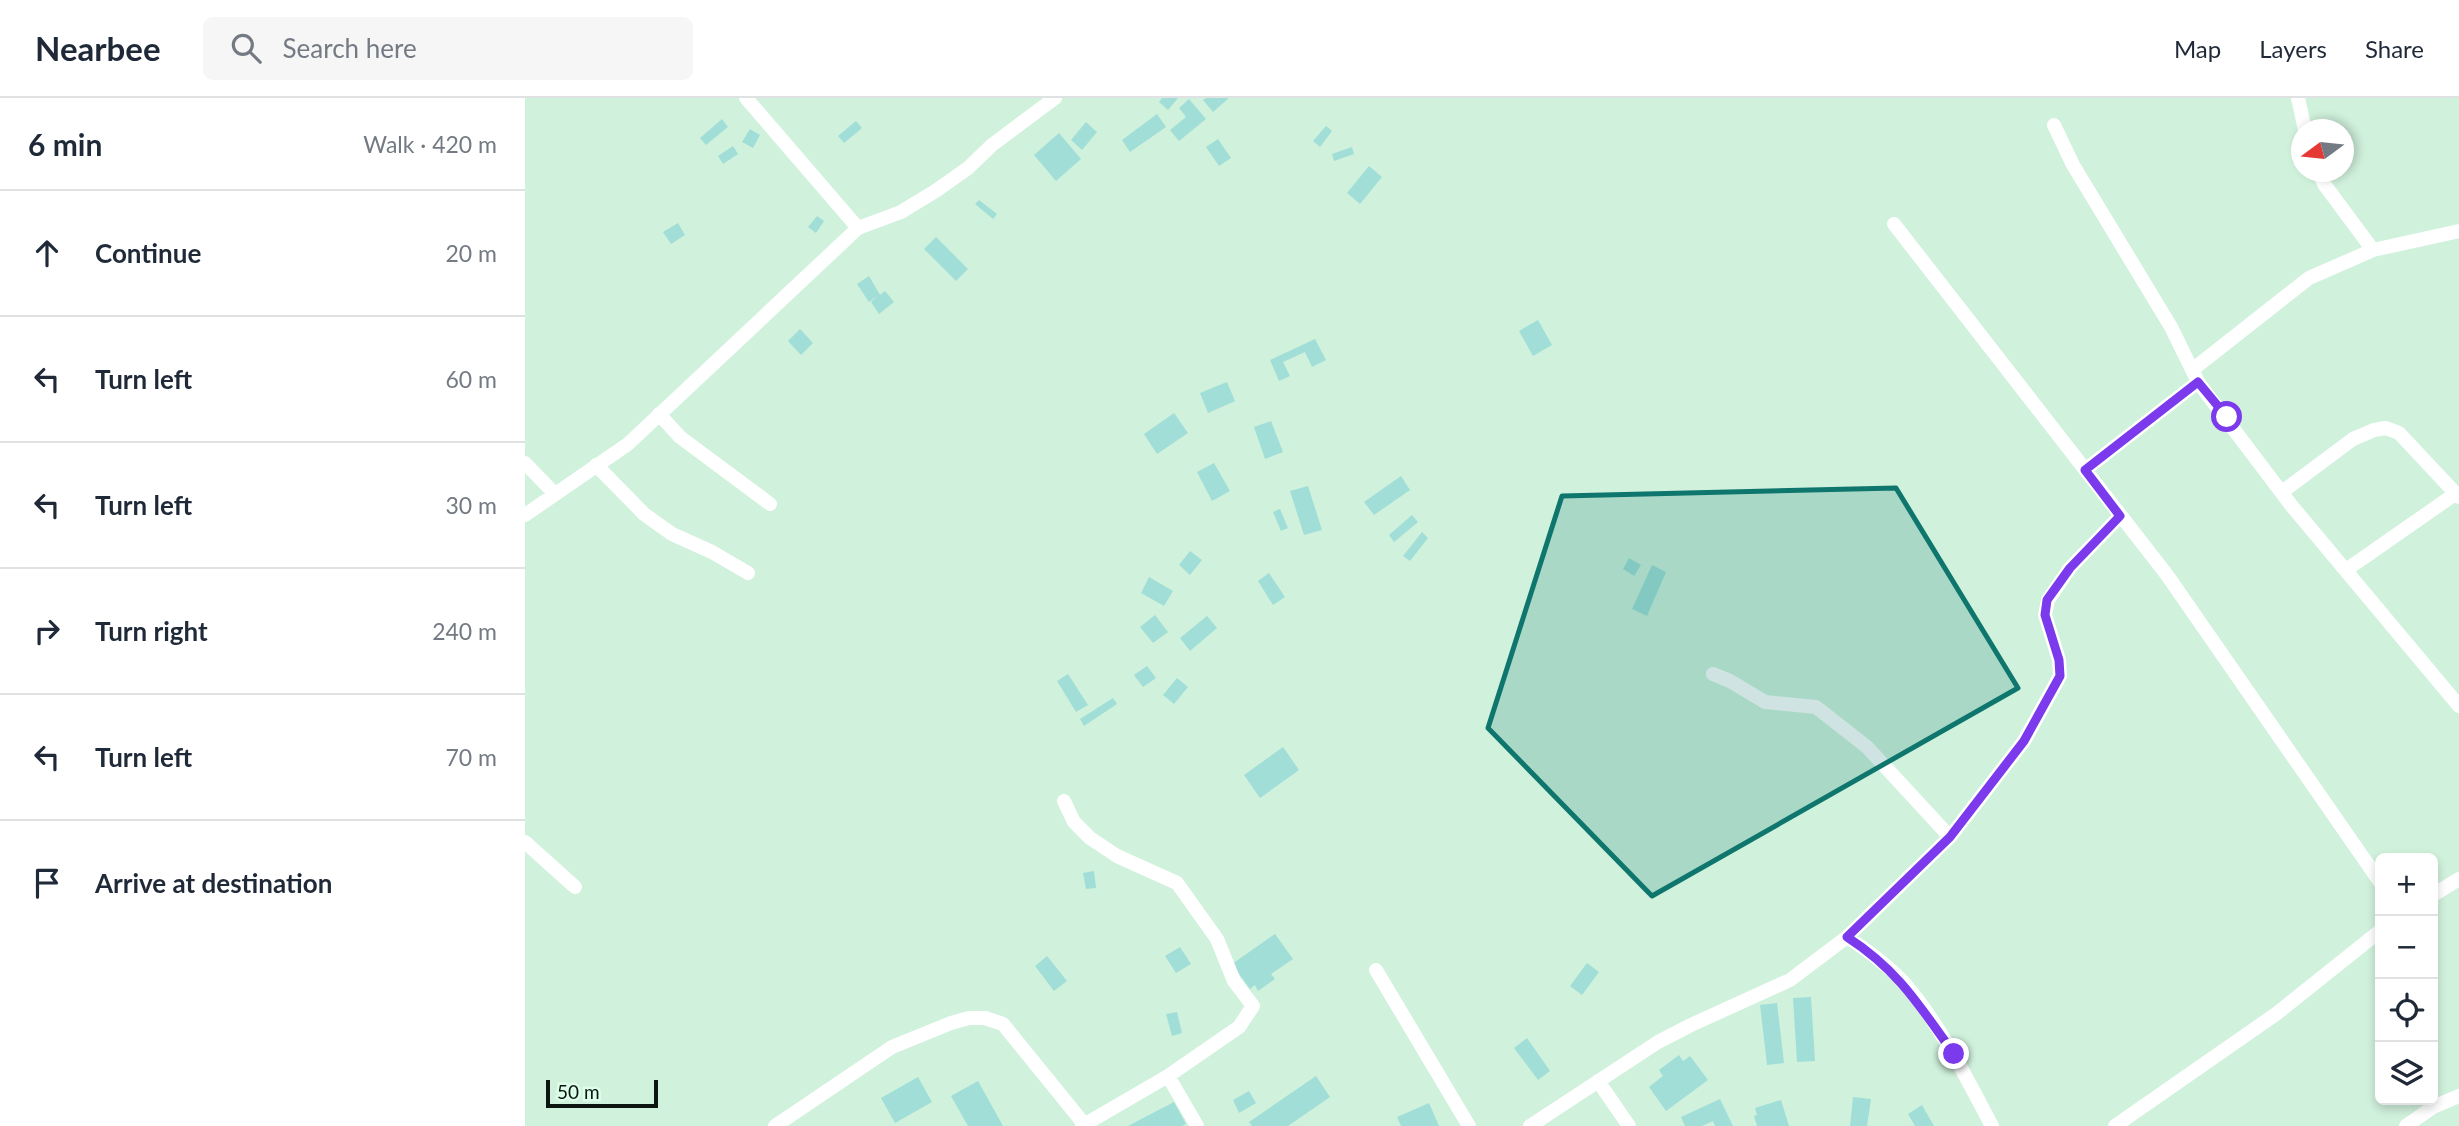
<!DOCTYPE html>
<html lang="en">
<head>
<meta charset="utf-8">
<style>
	:root { --surface:#fff; --page:#f6f6f7; --text:#1f2937; --muted:#747a83; --line:#e0e1e3 }
	body { margin:0; font-family:Lato,sans-serif; background:var(--page); color:var(--text) }
	.controls { position:absolute; right:21px; bottom:21px; display:grid; overflow:hidden; border-radius:10px; box-shadow:0 4px 10px #0003 }
	.controls button { width:63px; height:63px; display:grid; place-items:center; padding:0; border:0; border-bottom:2px solid var(--line); background:var(--surface); color:var(--text); font:35px sans-serif }
	.compass { position:absolute; left:1766px; top:21px; width:63px; height:63px; border-radius:50%; background:var(--surface); box-shadow:0 4px 10px #0003; rotate:255deg }
	.scale { position:absolute; left:21px; bottom:18px; width:112px; box-sizing:border-box; padding-left:7px; border:4px solid #0b1610; border-top:0; font-size:19px; line-height:24px; white-space:nowrap; color:#0b1610; -webkit-text-stroke:5px #ddfee9; paint-order:stroke }
	.stop { position:absolute; width:21px; height:21px; margin:-16px; border:5px solid #7c3aed; border-radius:50%; background:#fff }
	.stop.end { background:#7c3aed; border-color:#fff; box-shadow:0 2px 7px #0008 }
	.list { margin:0; padding:0; list-style:none }
	h2 { display:flex; justify-content:space-between; align-items:center; height:91px; margin:0; padding:0 28px; font-size:30px }
	h2 small { font-size:23px; font-weight:400; color:var(--muted) }
	.list li { display:grid; grid-template-columns:46px 1fr auto; gap:21px; align-items:center; box-sizing:border-box; height:126px; padding:0 28px; border-top:2px solid var(--line) }
	.list b { display:block; font-size:26px; white-space:nowrap }
	.list em { font-size:23px; font-style:normal; color:var(--muted) }
	.icon { flex:none; width:38px; height:38px; fill:none; stroke:currentColor; stroke-width:2; stroke-linecap:round; stroke-linejoin:round }
	.map { position:relative; flex:none; width:1934px; height:1028px; overflow:hidden }
	header { display:flex; align-items:center; gap:42px; box-sizing:border-box; height:98px; padding:0 35px; background:var(--surface); border-bottom:2px solid var(--line) }
	header strong { font-size:33px }
	nav { display:flex; gap:38px; margin-inline-start:auto; font-size:24px }
	.search { width:490px; height:63px; background:var(--page); display:flex; align-items:center; gap:18px; box-sizing:border-box; padding:0 24px; border-radius:10px; color:var(--muted); font-size:26px }
	main { display:flex }
	aside { flex:1; background:var(--surface) }
	.map>svg:first-child { display:block }
	.building { fill:#a1ded7 }
	.lines { fill:none; stroke-linecap:round; stroke-linejoin:round }
	.street { stroke:#fff; stroke-width:14 }
	.route { stroke:#7c3aed; stroke-width:9 }
	.marked { fill:#0f766e; fill-opacity:0.2; stroke:#0f766e; stroke-width:5; stroke-linejoin:round }
</style>
</head>
<body>
<header>
<strong>Nearbee</strong>
<div class="search"><svg class="icon" aria-label="search" viewBox="0 0 24 24"><circle cx="10" cy="10" r="6"/><path d="M15 15l6 6"/></svg>Search here</div>
<nav><a>Map</a><a>Layers</a><a>Share</a></nav>
</header>
<main>
<aside>
<h2>6 min<small>Walk · 420 m</small></h2>
<ul class="list">
<li><svg class="icon" aria-label="ahead" viewBox="0 0 24 24"><path d="M12 20V5M6 11l6-6 6 6"/></svg><div><b>Continue</b></div><em>20 m</em></li>
<li><svg class="icon" aria-label="left" viewBox="0 0 24 24"><path d="M17 20v-9H6M10 6l-5 5 5 5"/></svg><div><b>Turn left</b></div><em>60 m</em></li>
<li><svg class="icon" aria-label="left" viewBox="0 0 24 24"><path d="M17 20v-9H6M10 6l-5 5 5 5"/></svg><div><b>Turn left</b></div><em>30 m</em></li>
<li><svg class="icon" aria-label="right" viewBox="0 0 24 24"><path d="M7 20v-9h11M14 6l5 5-5 5"/></svg><div><b>Turn right</b></div><em>240 m</em></li>
<li><svg class="icon" aria-label="left" viewBox="0 0 24 24"><path d="M17 20v-9H6M10 6l-5 5 5 5"/></svg><div><b>Turn left</b></div><em>70 m</em></li>
<li><svg class="icon" aria-label="arrive" viewBox="0 0 24 24"><path d="M6 21V4h12l-3 4 3 4H6"/></svg><div><b>Arrive at destination</b></div></li>
</ul>
</aside>
<div class="map">
<svg width="1934" height="1028" viewBox="0 0 1934 1028">
	<rect width="100%" height="100%" fill="#d0f1dc"/>
	<path class="building" d="M637,0h16l-10,12 -9,-8z
		M681,0h23l-16,14 -10,-12z
		M664,1l17,20 -27,22 -9,-11 16,-13 -7,-9z
		M632,16l9,13 -36,25 -8,-12z
		M197,21l6,8 -22,18 -6,-7z
		M331,23l6,7 -18,15 -6,-7z
		M561,24l11,10 -15,18 -11,-10z
		M801,28l6,5 -12,16 -7,-6z
		M225,31l10,6 -7,13 -11,-6z
		M534,35l22,26 -25,22 -22,-26z
		M693,41l13,19 -12,8 -13,-19z
		M208,48l5,8 -15,10 -5,-8z
		M827,49l2,7 -20,7 -2,-7z
		M844,68l13,11 -22,27 -13,-11z
		M454,102l18,14 -4,5 -18,-15z
		M292,118l7,5 -8,12 -8,-6z
		M153,125l7,12 -14,9 -8,-12z
		M411,139l32,32 -12,12 -32,-32z
		M344,178l11,19 5,-4 9,11 -15,12 -8,-12 6,-6 -8,6 -12,-18z
		M1013,222l14,25 -19,11 -14,-25z
		M275,231l13,14 -12,12 -13,-14z
		M790,241l11,21 -14,7 -7,-15 -22,10 7,14 -11,5 -9,-21z
		M702,284l8,19 -27,12 -8,-20z
		M649,315l14,20 -31,21 -13,-20z
		M746,323l12,31 -18,7 -11,-32z
		M689,365l16,28 -18,10 -15,-29z
		M876,378l9,14 -36,25 -10,-13z
		M783,388l14,44 -18,5 -14,-44z
		M755,411l8,19 -7,3 -8,-19z
		M887,417l6,7 -24,20 -5,-7z
		M897,434l6,6 -18,23 -7,-5z
		M665,453l12,9 -12,15 -11,-10z
		M1104,460l12,7 -7,11 -11,-7z
		M1127,467l14,7 -19,44 -15,-7z
		M744,475l16,24 -12,8 -15,-24z
		M624,479l24,14 -9,15 -23,-13z
		M630,517l13,17 -15,11 -13,-16z
		M682,518l10,12 -27,23 -10,-13z
		M622,568l9,12 -13,9 -9,-12z
		M543,576l20,31 -12,7 -19,-31z
		M652,580l11,9 -14,17 -11,-9z
		M588,600l4,6 -33,22 -4,-7z
		M758,649l16,23 -39,28 -16,-23z
		M569,773l2,17 -10,1 -3,-16z
		M750,836l18,25 -22,15 4,5 -17,12 -3,-6 -5,4 -18,-25z
		M655,849l11,17 -15,9 -11,-17z
		M522,858l20,25 -13,10 -19,-25z
		M1062,865l12,9 -17,23 -12,-9z
		M1286,899l4,64 -18,1 -4,-64z
		M1252,905l7,60 -17,2 -7,-60z
		M652,914l5,21 -10,3 -6,-22z
		M1002,940l23,33 -12,9 -24,-32z
		M1154,957l4,6 7,-5 18,24 -42,31 -17,-24 14,-11 -4,-6z
		M791,978l14,21 -42,29h-36l-3,-4z
		M393,979l14,25 -37,21 -14,-25z
		M453,983l25,45h-35l-17,-30z
		M724,993l7,12 -17,10 -6,-13z
		M1328,999l18,2 -4,27h-17z
		M1195,1001l13,27h-18l-2,-5 -11,5h-17l-4,-9z
		M1256,1002l8,26h-32l-3,-10 3,-1 -2,-7z
		M649,1004l12,22 -4,2h-54z
		M904,1005l10,23h-38l-4,-9z
		M1397,1007l12,21h-19l-7,-12z"/>
	<g class="lines">
		<path class="street" d="M221,0l112,130
			M1773,0l7,32
			M1529,27l19,40 98,162 27,55 93,123 168,201
			M1794,74l5,12 49,66
			M1369,126l273,351 213,307
			M1667,272l117,-92 64,-28 86,-19
			M134,316l21,23 90,67
			M0,365l30,31
			M71,367l48,49 28,20 40,18 36,21
			M1560,372l113,-88
			M1757,394l71,-53 21,-9 12,-2 13,5 60,64
			M0,417l103,-71 230,-216 43,-16 36,-22 31,-22 24,-23 63,-47
			M1821,472l109,-76
			M1188,576l17,7 35,21 51,5 51,40 83,90
			M539,703l10,21 16,16 27,18 60,27 40,56 17,42 19,25 -14,21 -71,49 -86,50
			M0,744l50,45
			M1908,797l26,-16
			M1322,839l103,-100 74,-96 36,-65 -1,-16 -14,-45 3,-15 22,-32 50,-52
			M851,872l93,156
			M643,978l29,50
			M1073,983l31,45
			M250,1028l117,-79 59,-24 18,-5h16l18,6 81,100
			M1005,1028l128,-84 33,-17 99,-45 57,-43c20,13 41,28 58,47 36,42 61,93 87,142
			M1590,1028l161,-112 104,-83
			M1881,1028l27,-19 26,-11"/>
	</g>
	<g class="lines">
		<path class="route" d="M1429,956c-35,-49 -56,-84 -107,-117l103,-100 74,-96 36,-65 -1,-16 -14,-45 2,-15 23,-32 50,-52 -35,-46 113,-88 29,35"/>
	</g>
	<path class="marked" d="M1371,390l122,200 -366,208 -164,-168 74,-232z"/>
</svg>
<div class="controls">
<button>+</button>
<button>−</button>
<button><svg class="icon" aria-label="locate" viewBox="0 0 24 24"><circle cx="12" cy="12" r="6"/><path d="M12 2v4M12 18v4M2 12h4M18 12h4"/></svg></button>
<button><svg class="icon" aria-label="layers" viewBox="0 0 24 24"><path d="M12 4l9 5-9 5-9-5zM3 14l9 5 9-5"/></svg></button>
</div>
<svg class="compass" viewBox="-18 -18 36 36"><path d="M0-13l5 13h-10z" fill="#e53935"/><path d="M0 13l5-13h-10z" fill="#747a83"/></svg>
<div class="scale">50 m</div>
<div class="stop" style="left:1702px;top:319px"></div>
<div class="stop end" style="left:1429px;top:956px"></div>
</div>
</main>
</body>
</html>
